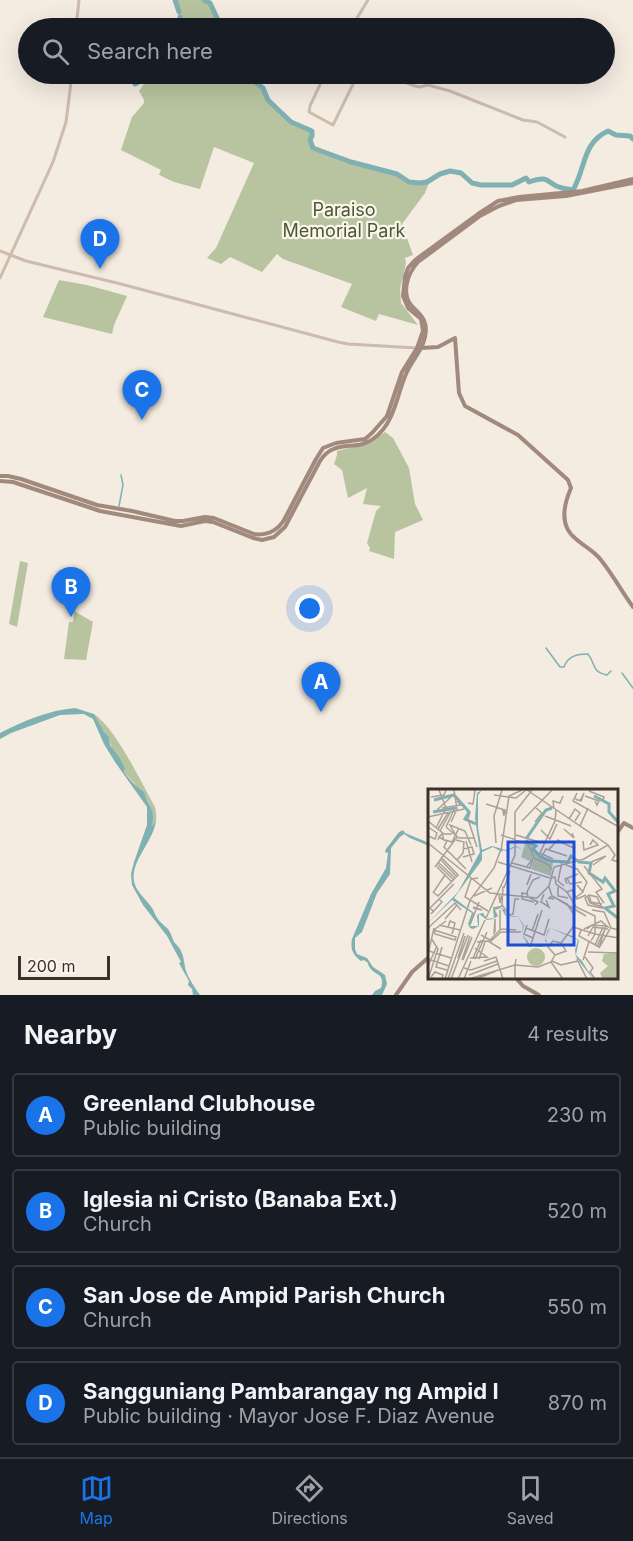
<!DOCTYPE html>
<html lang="en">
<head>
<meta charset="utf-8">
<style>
	:root { --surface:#171b24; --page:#20242c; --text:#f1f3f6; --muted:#9ea1a6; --line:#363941; --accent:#1a73e8 }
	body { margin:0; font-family:Inter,sans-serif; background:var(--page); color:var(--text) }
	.scale { position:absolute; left:18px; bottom:15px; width:92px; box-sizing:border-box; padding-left:6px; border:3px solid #3b302b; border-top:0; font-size:16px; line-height:21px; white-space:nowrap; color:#3b302b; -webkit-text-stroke:4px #fbf5ee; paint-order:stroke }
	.you { position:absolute; left:310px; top:609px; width:21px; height:21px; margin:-15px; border:4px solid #fff; border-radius:50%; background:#1a73e8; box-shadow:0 0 0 9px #1a73e833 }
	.badge { display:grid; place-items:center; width:39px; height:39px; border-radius:50%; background:var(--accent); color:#fff; font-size:20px; font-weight:700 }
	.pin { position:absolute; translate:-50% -50px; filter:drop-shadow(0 2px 3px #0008) }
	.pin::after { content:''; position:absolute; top:32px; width:21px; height:18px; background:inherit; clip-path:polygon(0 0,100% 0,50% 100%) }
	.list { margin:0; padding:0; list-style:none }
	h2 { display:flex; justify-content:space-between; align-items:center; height:78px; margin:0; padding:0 24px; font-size:26px }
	h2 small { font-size:20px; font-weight:400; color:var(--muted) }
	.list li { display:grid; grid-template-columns:39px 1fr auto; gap:18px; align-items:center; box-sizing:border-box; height:84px; margin:0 12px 12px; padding:0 12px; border:2px solid var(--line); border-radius:6px }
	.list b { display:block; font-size:22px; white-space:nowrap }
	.list p { margin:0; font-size:20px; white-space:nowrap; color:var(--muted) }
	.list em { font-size:20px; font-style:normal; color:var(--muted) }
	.icon { flex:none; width:33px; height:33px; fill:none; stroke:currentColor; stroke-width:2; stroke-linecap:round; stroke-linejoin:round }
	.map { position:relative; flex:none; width:633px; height:995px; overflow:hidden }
	.search { position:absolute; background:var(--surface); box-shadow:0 6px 24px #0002; left:18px; right:18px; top:18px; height:66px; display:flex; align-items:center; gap:15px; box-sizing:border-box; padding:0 21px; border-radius:33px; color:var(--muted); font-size:22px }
	.sheet { height:462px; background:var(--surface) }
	nav { display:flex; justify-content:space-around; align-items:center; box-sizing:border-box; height:84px; border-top:2px solid var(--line); background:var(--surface); font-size:16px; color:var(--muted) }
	nav a { display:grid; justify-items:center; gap:3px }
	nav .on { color:var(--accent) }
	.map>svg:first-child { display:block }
	.green { fill:#b8c4a0 }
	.water { fill:#7fb0b2 }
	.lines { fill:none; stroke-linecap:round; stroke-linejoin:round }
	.stream { stroke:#7fb0b2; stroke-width:1.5 }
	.river { stroke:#7fb0b2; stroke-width:5 }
	.tertiary { stroke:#cdbbac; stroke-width:3 }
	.secondary { stroke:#a18a7d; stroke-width:4 }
	.labels { text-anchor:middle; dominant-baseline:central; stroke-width:4.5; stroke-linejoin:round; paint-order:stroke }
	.park-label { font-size:18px; fill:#4a5a2e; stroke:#fbf5ee }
	.inset-river { fill:none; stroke:#7fb0b2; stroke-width:3 }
	.inset-road { fill:none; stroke:#aaa098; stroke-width:1.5 }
	.view { fill:#1d4ed8; fill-opacity:0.15; stroke:#1d4ed8; stroke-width:3 }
	.inset-edge { fill:none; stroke:#3b302b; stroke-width:3 }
</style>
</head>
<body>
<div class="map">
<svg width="633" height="995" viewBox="0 0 633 995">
	<rect width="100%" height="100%" fill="#f4ebe1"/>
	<path class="green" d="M175,0h29l6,3 8,17 13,8h-47z
		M151,74h93l19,14 5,12 23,22 21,9v5l-2,4 3,8 38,14 46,12 12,8 11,1 5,-2 4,2 -4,10 -23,31 11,31 -8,3 1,5 -6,26 1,14 17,22 -39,-11 -3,7 -35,-14 11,-23 -69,-25 -6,-5 -15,18 -32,-15 -9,7 -14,-6 9,-10 38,-85 -40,-16 -14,42 -26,-7 -15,-7 2,-5 -40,-20 11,-33 12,-14v-3l-5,-9z
		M59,280l28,5 40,11 -13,29 -2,9 -69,-17z
		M385,432l8,6 16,30 6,36 8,16 -28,12 -1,27 -25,-8 1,-3 -3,-5 9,-32 5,-5 -18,-2 4,-16 -19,10 -6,-28 -8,-6 3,-9v-4l32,-8z
		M20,561l8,2 -11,64 -8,-3z
		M74,611l19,11 -7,38 -22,-1 5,-37h4z
		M94,714c22,15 47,68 61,93 1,7 2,14 -4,20 3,-9 2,-17 -3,-26 -4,-6 -3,-9 -10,-12l-4,-6 -10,-11 1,-3c-5,-9 -16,-22 -16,-32 -7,-5 -12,-15 -15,-23z"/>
	<path class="water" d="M75,708l19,6 10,18 5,5 1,8 11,15 4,9 -1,3c5,7 13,16 20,20 4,14 12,16 8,34 5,-4 4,-13 3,-19 7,25 -17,43 -21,65 -3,17 10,24 18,36 2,2 2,5 4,8 3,6 8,9 12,13 3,4 4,9 6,13 2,2 4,4 6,7 4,6 4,15 6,22 3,8 9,17 14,24h-7l-1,-6 -4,-4 1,-4 -9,-16 -1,-2 2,-1 -14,-26 -24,-31 -11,-20 -1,-11 3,-12 13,-37v-18l-32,-45 -11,-18 -11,-25 -9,-5 -24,1 -49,18 -11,6v-6c24,-12 49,-23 75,-25z
		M403,830l2,3 24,10v3l-19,-8 -6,-4 -4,3 -9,11 -1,26 -13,19 -15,39 -7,6v11l2,5 10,4 6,9 12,8 2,9 -5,11h-10l3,-4 6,-3c4,-15 -5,-12 -11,-20 -5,-8 2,-2 -6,-8l-3,1c-8,-6 -11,-12 -9,-22l19,-45 15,-26 2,-15 -3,-1 1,-3 13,-17z"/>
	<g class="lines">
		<path class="stream" d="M119,506l4,-21 -2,-10
			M546,648l14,19h4c4,-11 13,-13 24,-13 8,10 3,18 19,21l4,-4
			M622,673l11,15"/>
		<path class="river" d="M175,0l4,12
			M204,0l6,3 8,17 13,8
			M180,17l4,11
			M244,74l19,14 5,12 23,22 21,9v5l-2,4 3,8 38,14 46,12 12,8 11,1 7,-1 13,-8 10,-3 11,2 11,10 9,2h31l14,-7 3,4c23,-8 16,2 33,6 4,1 7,1 11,2 13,-22 9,-47 35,-59l8,4 14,1 3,3
			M135,84l12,-7 4,-3"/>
		<path class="tertiary" d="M76,28l3,-28
			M351,28l17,-28
			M325,74l-15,32 -1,6 24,13 25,-51
			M383,74l32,12 4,1 9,-2 22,6 73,29 14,2 28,15
			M0,251l26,10 95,23 217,58 10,2 69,4
			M0,278l53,-116 13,-40 6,-48"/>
		<path class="secondary" d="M421,348l17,-1 17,-9 4,55 6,13 53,29 50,45 3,8c-7,16 -12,38 5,51 9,8 18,12 25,21 12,15 21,32 32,47
			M0,476h8l13,3 76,26 35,6 43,10h8l22,-4 9,1 40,16c14,2 23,-3 30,-14l32,-61 7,-11 13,-5 29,-4 7,-6 15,-17 15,-44 15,-24 6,-17 -2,-12 -13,-11 -5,-12 2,-20 3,-8 7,-8 63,-46 20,-13 21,-4 63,-6 51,-12
			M0,481l13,1 87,29 81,15 24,-5 8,1 40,16 9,2 12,-3 11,-10 35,-66c14,-23 36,-9 53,-22 22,-16 23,-42 33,-65 4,-10 12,-19 16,-28 3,-7 5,-16 3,-23 -2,-8 -9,-12 -14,-18 -10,-13 -3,-32 7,-43l62,-46 19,-10 17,-6 50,-4 67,-13
			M616,834l8,-11 9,5
			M516,978l7,8 16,9
			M396,995l16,-23 17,-15"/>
	</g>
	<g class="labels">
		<g class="park-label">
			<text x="344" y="209">Paraiso<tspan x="344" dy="21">Memorial Park</tspan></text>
		</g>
	</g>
	<g transform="translate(428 789)">
		<rect width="190" height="190" fill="#f4ebe1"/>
		<path d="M98,52l10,5 -3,3 8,8 12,4 -2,15 -20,-7 3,-10 -5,2 -8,-4zM99 168a9 9 0 1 1 18 0a9 9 0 1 1-18 0ZM190,164v26h-15l-3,-6 8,-7 -6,-5 2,-7z" fill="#b8c4a0"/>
		<path d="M54,1l-4,5v33l4,22 10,-4 14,4 10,-4 7,4 -7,-3 -10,4 -3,-1 -1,2 -9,-5 -11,5v8l-28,38 20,15 -4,13h8l-1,-10 1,-2 5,-1 4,6 7,-1 -1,-9 7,-2 5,3 2,8 7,-2h4l6,10 -2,8 10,13 16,-3v-1l-3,-2v-2l3,-9 2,-2 22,8 7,4 -3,15 6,6 11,18 -17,-22 -1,-7 3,-10 -28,-12 -5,11 3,4v2l-6,2h-13l-7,-13 1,-8 -5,-10 -11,2 -6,-10 -6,2 3,6 -5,3 -6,1 -8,-6v12l-6,3 -3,-1 -2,-4 4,-11 -20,-13 -24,23 30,-31 22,-40 -5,-34 2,-25z" fill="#7fb0b2"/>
		<path class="inset-river" d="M166,7l15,8v8l10,11M6,11l20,-5 15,17 -4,7 11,5M5,23l23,-4M98,50l20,-29 6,-2M98,52l10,5 -3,3 8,8 10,4 17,1 3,-6 8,6 12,1 -2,10 14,9 2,-4 10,13 -7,3 6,12 -9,2 14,11"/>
		<path class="inset-road" d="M161,2l15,6 -1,4M149,4l-4,8 46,26M66,6l22,3 10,-8M157,7l14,5 -2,4 -2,-4M3,8l13,-2 2,-5M147,9l2,2h2l1,1h1l3,-8 -4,8M40,14l5,1 2,-14M58,15l19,6v2l-1,3v1l-1,-5 4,2M14,19l19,-3 -4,-4M126,20l-1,-8 7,2 3,-7M9,21l15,-14M42,23l-2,7 9,28M117,27l26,10M0,28l36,-8M141,30l6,-10 5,4 -5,8M0,32l16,13h8M94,32l30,-31M23,33l6,-13 -3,-19M107,33l7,-9 -6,-5M152,37l8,-18M0,38l9,6 -2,6 -7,-3M18,38l13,11h16M18,38l8,-17M8,39l10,-20 -7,-18M10,40l10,-16M136,40l10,9 -2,-5M113,41l9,9 7,-15M12,42l11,-20M27,45l-5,-9 15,6 6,14M73,46l27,9 6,14 15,7 2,5M88,46l23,7M10,51l1,-3 3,-3 2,6 -5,-3M17,51l7,2 7,-14M28,51l8,2 -1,11 -6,7M19,52l-3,6 22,22M38,52l6,21M155,52l1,9 14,-5 -5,-5 -3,5M0,54l62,50 47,5 12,-12 5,-19 30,-8 24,-14 -81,-55M68,54l-2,-27 8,-26M180,56l7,10 -3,5 7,2M125,57l-4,3 9,-9 5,3 4,2 7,3h1l-8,-3M73,62l8,-55 13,-6M114,67l4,-7 21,7M35,68l11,-3 -2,-7 -9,2M125,70l-13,-6 15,-32 1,-11M13,71l16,17M70,73l52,16M134,73l-4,19 6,5M163,73l15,-6 -13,9M11,74l16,15M84,74l18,5 3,-9 -6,7M10,76l16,15M138,76l11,4 10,13 -4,9M156,77l18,23 -6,3 8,11M7,78l22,-30M9,78l15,15M50,89l-7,1 -6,18 23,14M123,89l4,-1 1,7 11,8 9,15 19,9v18l-22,-7 -12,16M139,89l3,6 12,-2M101,90l-2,6 4,-11M139,95l-2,-5 13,-5M121,98l3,9 -3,2 5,1M130,98v9l10,2M76,99l6,-17M5,103l5,4 20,-21 -17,-18M139,103l5,-2 5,9 9,-4M5,104l12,-18M71,105l1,9 2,-9M99,105l-5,-1v6l12,3M116,105l-3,8 8,5 -3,-7M161,106l8,2 5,11 -14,-3 -3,-7zM161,106l2,7 11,2M46,107l18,-8M124,107l15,8 8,12M159,107l3,7 13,4M147,109l8,-6 -6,-7M131,111l27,16M107,116l3,-3 -10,-5 -1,-5 6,-12 7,-3M74,117l1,-20M45,119l9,2 -9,-3M65,119l10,-2 7,10M72,121v20M164,121l12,2 7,16 8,2M6,123l-4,-4 24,-24M3,125l11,-12 -3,-3M80,127l5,-2 2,-15h4M58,129l29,-63v-43l17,-22M17,130l12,-14M11,136l21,5M42,136l9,-23M99,136l-3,9 9,4M20,138l2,-6 5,2 -3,11M0,139l27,-25 6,7M98,139l18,7 5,-16M156,140l17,-8 8,7M159,140l5,-4 14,1 -7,21M6,141l22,7 -1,3 -20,-6 -1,-4 1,-1 11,-8M153,141l-2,6 20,11M104,142l6,-17M66,145l1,-15v13M53,146l9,5 11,-11 15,1M160,147l5,-9 15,2M163,152l4,-7 24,4M49,153l11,-1 13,8M62,153l11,-10h20M103,155l11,-34M167,156l8,-18M169,157l8,-17M14,158l-6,20 11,3M171,159l11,-19M1,162l22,7M160,163l31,1M0,165l6,-26M127,166l-7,-8 5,-6 8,2M127,166l11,-4 -5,-8M157,168l8,11 -3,4 5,7M30,169l7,-22M42,169l17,-1 -12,-9M45,169l8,-18M0,170l21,7M47,170l12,-27M51,170l6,-17M149,170l10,20M34,171l8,-24M35,171l9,-23M155,171l6,-18M56,172l12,-4 7,22M124,172l9,4 17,-4M123,173l12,17M0,177l9,-20M36,179l7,2 26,-9M41,186l29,-11M3,188l4,-5 8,3 -1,4M0,190l10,-30 -7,-11M17,190l25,-79 24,-32 7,-19M20,190l16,-46M23,190l17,-44M30,190l27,-59M36,190l7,-18M41,190l46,-14 1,-6M48,190l20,-8M87,190v-14l23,2 13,-5 4,-7"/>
		<path class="view" d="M80,53h66v103h-66z"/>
		<rect width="190" height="190" class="inset-edge"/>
	</g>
</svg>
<div class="scale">200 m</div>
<div class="you"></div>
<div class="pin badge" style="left:321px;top:712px">A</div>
<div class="pin badge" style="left:71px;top:617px">B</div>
<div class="pin badge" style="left:142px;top:420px">C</div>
<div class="pin badge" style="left:100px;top:269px">D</div>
<div class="search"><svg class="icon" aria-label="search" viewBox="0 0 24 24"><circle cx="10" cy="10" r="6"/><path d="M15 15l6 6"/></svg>Search here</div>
</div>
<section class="sheet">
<h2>Nearby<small>4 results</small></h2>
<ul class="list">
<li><span class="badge">A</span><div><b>Greenland Clubhouse</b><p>Public building</p></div><em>230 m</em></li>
<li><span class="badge">B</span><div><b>Iglesia ni Cristo (Banaba Ext.)</b><p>Church</p></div><em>520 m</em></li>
<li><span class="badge">C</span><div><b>San Jose de Ampid Parish Church</b><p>Church</p></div><em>550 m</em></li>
<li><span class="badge">D</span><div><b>Sangguniang Pambarangay ng Ampid Ⅰ</b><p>Public building · Mayor Jose F. Diaz Avenue</p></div><em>870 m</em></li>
</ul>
</section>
<nav>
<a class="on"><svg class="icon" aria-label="map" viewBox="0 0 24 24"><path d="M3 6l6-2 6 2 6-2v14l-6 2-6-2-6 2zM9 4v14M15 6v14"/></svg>Map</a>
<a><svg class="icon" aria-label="directions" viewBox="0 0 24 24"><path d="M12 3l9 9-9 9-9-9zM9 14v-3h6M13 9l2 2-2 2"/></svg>Directions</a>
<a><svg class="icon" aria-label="saved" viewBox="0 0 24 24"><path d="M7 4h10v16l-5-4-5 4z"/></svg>Saved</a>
</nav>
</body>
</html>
